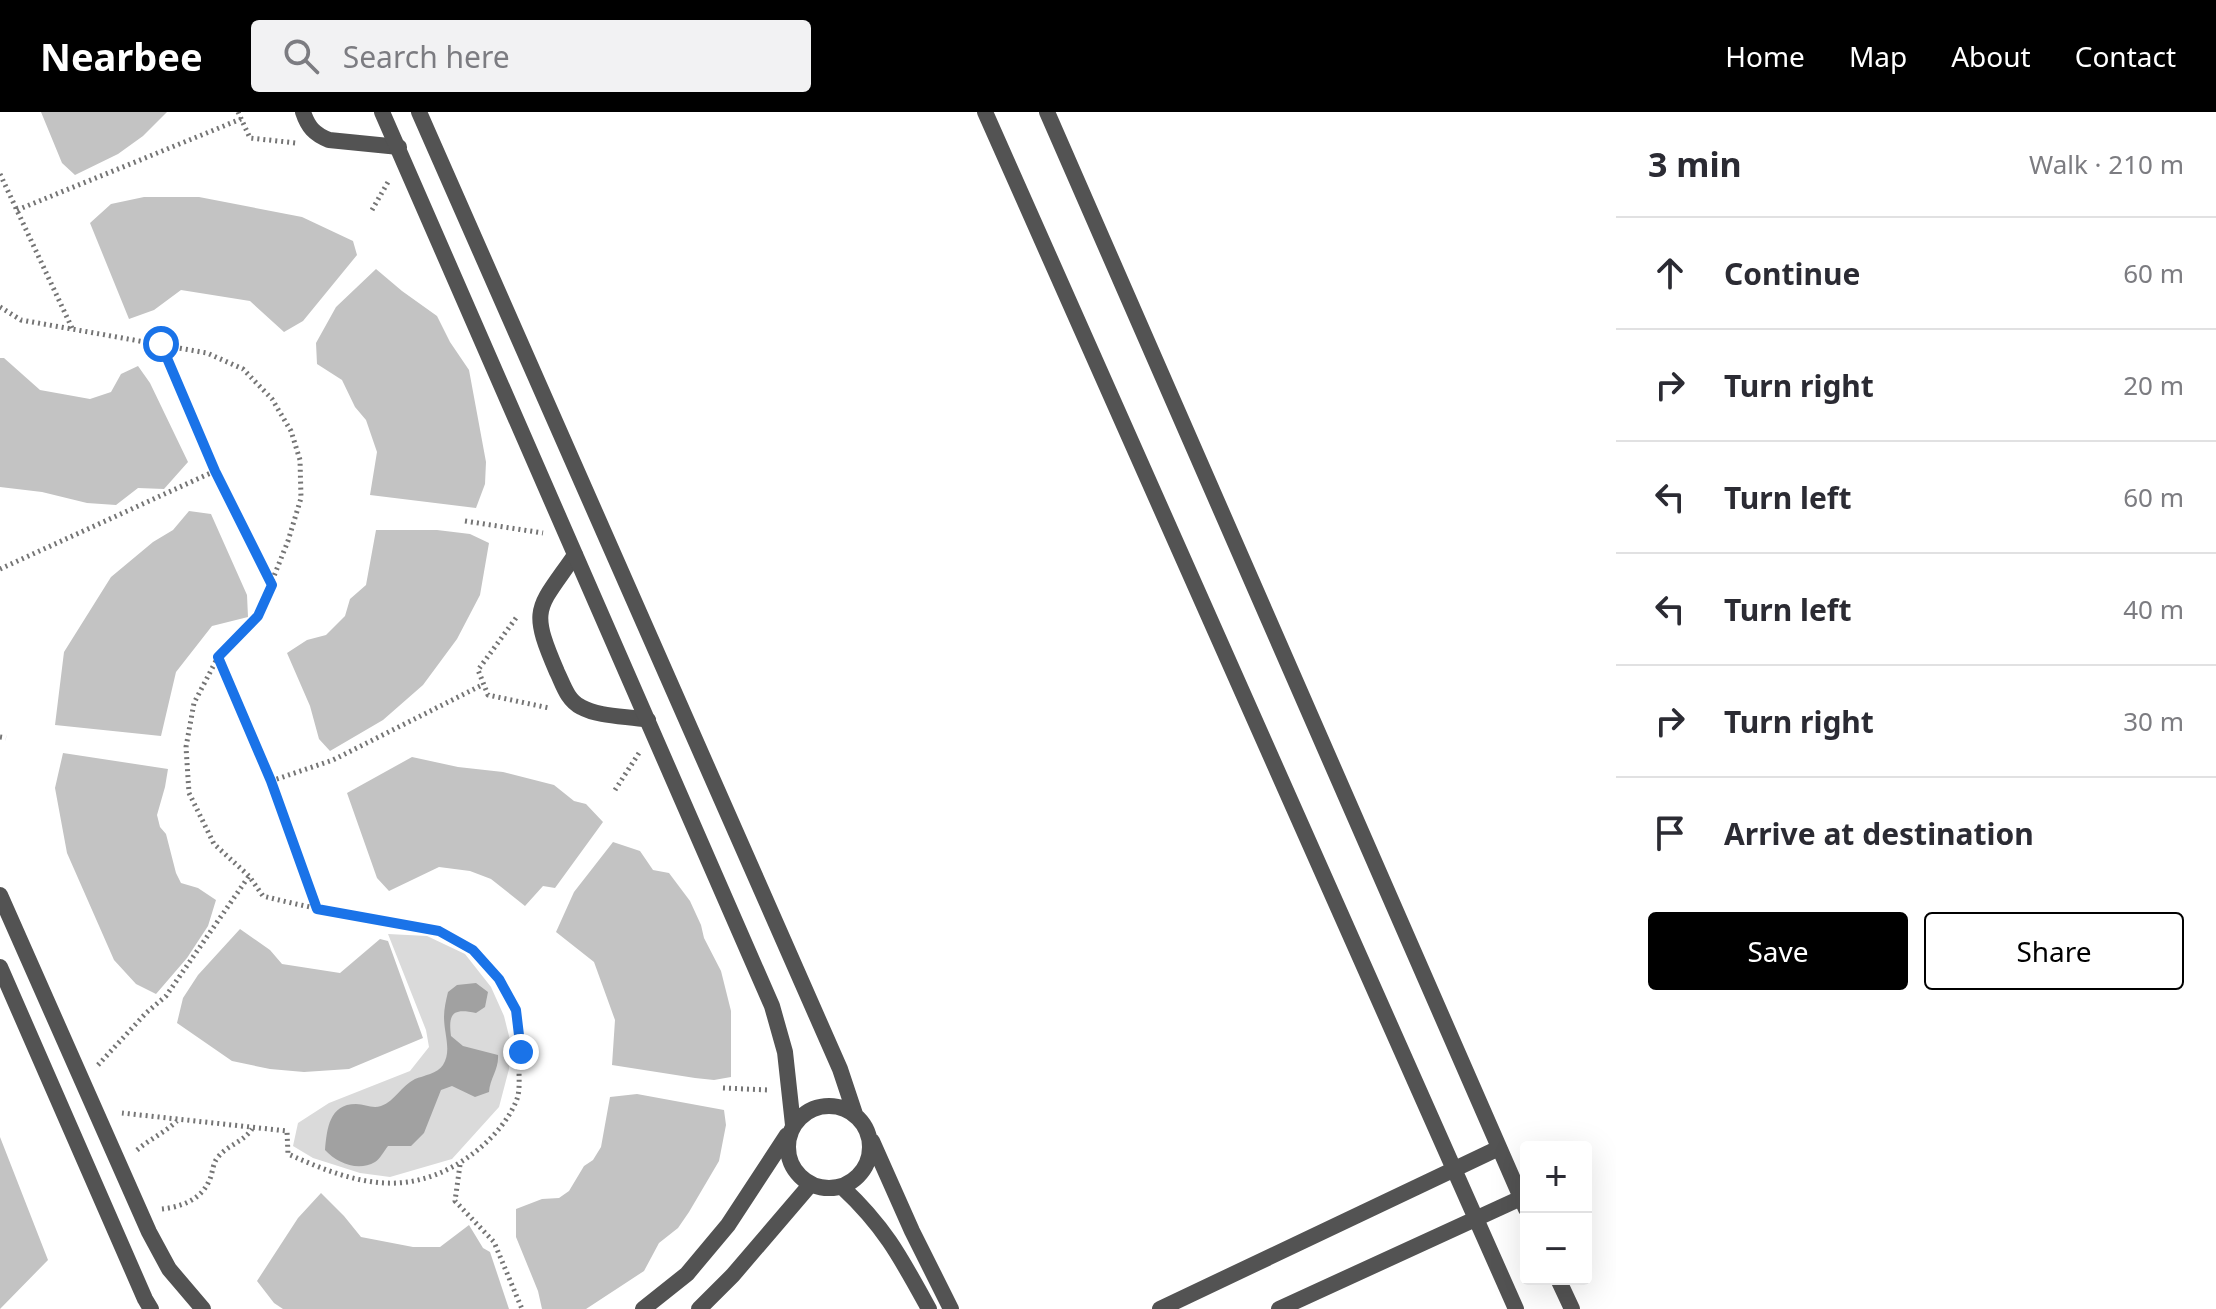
<!DOCTYPE html>
<html lang="en">
<head>
<meta charset="utf-8">
<style>
	:root { --surface:#fff; --page:#f2f2f3; --text:#2b2b33; --muted:#7c7c81; --line:#e1e1e2; --accent:#000 }
	body { margin:0; font-family:"Noto Sans",sans-serif; background:var(--page); color:var(--text) }
	.controls { position:absolute; right:24px; bottom:24px; display:grid; overflow:hidden; border-radius:8px; box-shadow:0 8px 32px #0002 }
	.controls button { width:72px; height:72px; display:grid; place-items:center; padding:0; border:0; border-bottom:2px solid var(--line); background:var(--surface); color:var(--text); font:40px sans-serif }
	.stop { position:absolute; width:24px; height:24px; margin:-18px; border:6px solid #1a73e8; border-radius:50%; background:#fff }
	.stop.end { background:#1a73e8; border-color:#fff; box-shadow:0 2px 8px #0008 }
	.list { margin:0; padding:0; list-style:none }
	h2 { display:flex; justify-content:space-between; align-items:center; height:104px; margin:0; padding:0 32px; font-size:34px }
	h2 small { font-size:26px; font-weight:400; color:var(--muted) }
	.list li { display:grid; grid-template-columns:52px 1fr auto; gap:24px; align-items:center; box-sizing:border-box; height:112px; padding:0 32px; border-top:2px solid var(--line) }
	.list b { display:block; font-size:30px; white-space:nowrap }
	.list em { font-size:26px; font-style:normal; color:var(--muted) }
	.actions { display:flex; gap:16px; padding:24px 32px }
	.actions a { flex:1; padding:18px 0; border:2px solid var(--accent); border-radius:8px; text-align:center; font-size:28px; color:var(--accent) }
	.actions .main { background:var(--accent); color:#fff }
	.icon { flex:none; width:44px; height:44px; fill:none; stroke:currentColor; stroke-width:2; stroke-linecap:round; stroke-linejoin:round }
	.map { position:relative; flex:none; width:1616px; height:1197px; overflow:hidden }
	header { display:flex; align-items:center; gap:48px; box-sizing:border-box; height:112px; padding:0 40px; background:var(--accent); color:#fff }
	header strong { font-size:38px }
	nav { display:flex; gap:44px; margin-inline-start:auto; font-size:28px }
	.search { width:560px; height:72px; background:var(--page); display:flex; align-items:center; gap:20px; box-sizing:border-box; padding:0 28px; border-radius:8px; color:var(--muted); font-size:30px }
	main { display:flex }
	aside { flex:1; background:var(--surface) }
	.map>svg:first-child { display:block }
	.green { fill:#dadada }
	.water { fill:#a1a1a1 }
	.building { fill:#c3c3c3 }
	.lines { fill:none; stroke-linecap:round; stroke-linejoin:round }
	.path { stroke:#757575; stroke-width:5; stroke-dasharray:2 4; stroke-linecap:butt }
	.lane { stroke:#535353; stroke-width:16 }
	.street { stroke:#535353; stroke-width:16 }
	.route { stroke:#1a73e8; stroke-width:10 }
</style>
</head>
<body>
<header>
<strong>Nearbee</strong>
<div class="search"><svg class="icon" aria-label="search" viewBox="0 0 24 24"><circle cx="10" cy="10" r="6"/><path d="M15 15l6 6"/></svg>Search here</div>
<nav><a>Home</a><a>Map</a><a>About</a><a>Contact</a></nav>
</header>
<main>
<div class="map">
<svg width="1616" height="1197" viewBox="0 0 1616 1197">
	<rect width="100%" height="100%" fill="#fff"/>
	<path class="green" d="M388,822l39,2 38,18 26,33 13,29 7,28 -2,25 -10,38 -47,52 -62,18 -30,-4 -47,-15 -20,-12 5,-23 31,-20 81,-32 19,-24 -3,-17z"/>
	<path class="water" d="M476,871l12,9 -3,15 -9,6c-23,-5 -28,0 -25,23l12,10 35,9c1,14 -8,23 -9,37l-14,5 -23,-11 -11,4 -17,43 -13,13h-23c-4,5 -8,13 -13,16 -17,10 -38,1 -50,-12 2,-21 4,-46 31,-46 9,0 16,5 25,2 14,-5 20,-20 34,-27 8,-3 23,-6 28,-14 9,-14 1,-31 1,-48 0,-8 2,-17 4,-25l9,-7z"/>
	<path class="building" d="M41,0h126l-24,24 -25,18 -43,21 -13,-12z
		M144,85h55l103,20 51,24 4,14 -54,66 -19,11 -34,-31 -69,-11 -27,20 -25,9 -39,-96 21,-19z
		M376,157l26,22 35,25 13,26 19,28 17,92 -1,22 -9,24 -106,-13 7,-43 -11,-32 -11,-13 -13,-27 -25,-16 -1,-21 20,-36z
		M0,246h4l36,32 50,9 21,-7 10,-18 17,-8 12,17 38,79 -24,27 -26,-1 -22,17 -29,-2 -45,-11 -42,-5z
		M189,399l22,3 36,81 1,22 -36,9 -36,46 -15,64 -106,-11 9,-73 47,-75 42,-35 20,-12z
		M376,418h61l33,4 19,9 -9,52 -23,44 -34,46 -40,35 -53,31 -11,-12 -9,-33 -23,-53 20,-13 19,-5 19,-19 5,-17 16,-14z
		M63,641l105,16 -3,18 -8,28 3,12 6,7 10,39 5,10 17,5 18,12 -8,26 -21,32 -31,36 -20,-10 -22,-24 -47,-107 -12,-65z
		M412,645l46,10 45,5 51,13 20,16 12,3 17,18 -48,66 -12,-2 -18,20 -34,-27 -21,-8 -31,-4 -50,24 -12,-13 -30,-85z
		M613,730l27,9 13,19 16,3 21,28 11,24 3,13 17,33 10,40v66l-17,3 -19,-2 -83,-13 3,-45 -21,-58 -38,-30 18,-40z
		M240,817l30,21 12,14 58,9 40,-34 8,2 35,97 -74,31 -45,3 -34,-3 -38,-8 -55,-38 6,-25 15,-23z
		M637,982l87,16 2,15 -7,36 -30,51 -11,16 -19,15 -15,28 -58,38h-44l-4,-18 -22,-54v-28l26,-10 17,-1 10,-7 15,-25 9,-6 8,-13 9,-50z
		M0,1025l48,123 -48,49z
		M321,1081l23,23 17,21 52,10h27l29,-22 14,23 7,4 19,57h-226l-9,-6 -17,-22 41,-63z"/>
	<g class="lines">
		<path class="path" d="M238,0l12,26 46,5
			M0,62l72,154
			M17,98l224,-91
			M372,98l16,-28
			M0,195l21,13 186,33 36,16 29,30 19,32 9,29 1,38 -13,43 -30,75 -40,41 -24,46 -8,44 3,46 25,51 35,32 14,20c27,7 55,13 83,18 42,8 92,9 127,36 17,14 35,38 43,59 6,17 5,42 3,60 0,9 1,22 -2,30 -14,37 -58,71 -95,80 -46,13 -93,-7 -134,-25l-1,-23 -165,-18
			M162,232l53,127 57,114
			M465,409l78,12
			M0,457l215,-98
			M516,506l-38,52 10,25 61,13
			M218,545l53,124 46,127
			M0,625l6,1
			M271,669l62,-21 149,-75
			M615,678l24,-37
			M98,953l48,-52 20,-17 83,-120
			M723,976l45,2
			M137,1038c13,-11 27,-17 40,-29
			M460,1053l-5,36 39,41 28,67
			M162,1097c18,-2 39,-9 47,-28 4,-7 3,-17 9,-24 11,-13 24,-14 34,-28"/>
		<path class="lane" d="M303,0c5,15 11,22 26,28l70,7
			M575,443c-38,55 -46,52 -18,117 6,12 10,28 24,35 18,10 46,9 67,13"/>
		<path class="street" d="M382,0l390,894 13,46 8,73
			M419,0l421,957 15,45
			M985,0l531,1197
			M1047,0l479,1097
			M0,783l149,337 20,37 34,40
			M0,855l145,332 6,10
			M788 1035a41 41 0 1 1 82 0a41 41 0 1 1-82 0Z
			M872,1029l40,90 39,78
			M842,1075c43,40 59,71 87,122
			M1558,1167l14,30
			M643,1197l44,-35 41,-49 59,-90
			M699,1197l34,-34 77,-90
			M1160,1197l339,-161
			M1279,1197l242,-111"/>
	</g>
	<g class="lines">
		<path class="route" d="M161,232l54,127 57,114 -14,31 -40,41 53,124 46,128 122,22 34,19 26,29 17,31 5,42"/>
	</g>
</svg>
<div class="controls">
<button>+</button>
<button>−</button>
</div>
<div class="stop" style="left:161px;top:232px"></div>
<div class="stop end" style="left:521px;top:940px"></div>
</div>
<aside>
<h2>3 min<small>Walk · 210 m</small></h2>
<ul class="list">
<li><svg class="icon" aria-label="ahead" viewBox="0 0 24 24"><path d="M12 20V5M6 11l6-6 6 6"/></svg><div><b>Continue</b></div><em>60 m</em></li>
<li><svg class="icon" aria-label="right" viewBox="0 0 24 24"><path d="M7 20v-9h11M14 6l5 5-5 5"/></svg><div><b>Turn right</b></div><em>20 m</em></li>
<li><svg class="icon" aria-label="left" viewBox="0 0 24 24"><path d="M17 20v-9H6M10 6l-5 5 5 5"/></svg><div><b>Turn left</b></div><em>60 m</em></li>
<li><svg class="icon" aria-label="left" viewBox="0 0 24 24"><path d="M17 20v-9H6M10 6l-5 5 5 5"/></svg><div><b>Turn left</b></div><em>40 m</em></li>
<li><svg class="icon" aria-label="right" viewBox="0 0 24 24"><path d="M7 20v-9h11M14 6l5 5-5 5"/></svg><div><b>Turn right</b></div><em>30 m</em></li>
<li><svg class="icon" aria-label="arrive" viewBox="0 0 24 24"><path d="M6 21V4h12l-3 4 3 4H6"/></svg><div><b>Arrive at destination</b></div></li>
</ul>
<div class="actions"><a class="main">Save</a><a>Share</a></div>
</aside>
</main>
</body>
</html>
